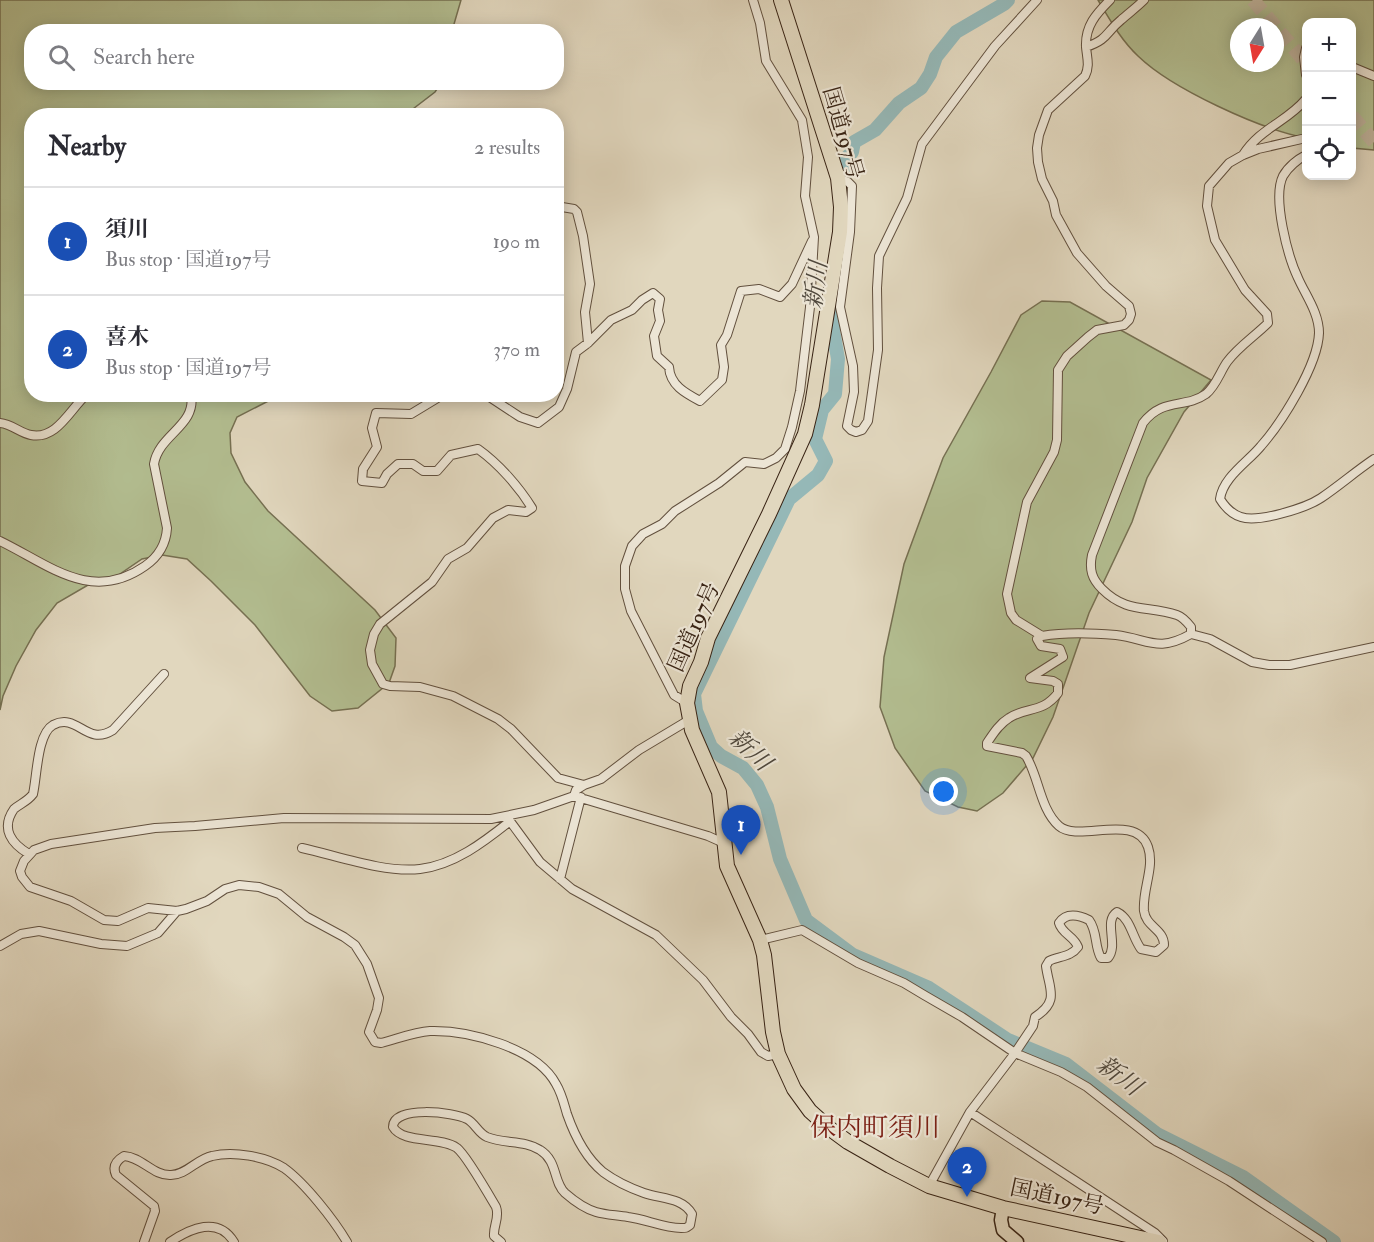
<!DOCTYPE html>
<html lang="en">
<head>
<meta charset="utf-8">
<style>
	:root { --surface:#fff; --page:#f7f7f7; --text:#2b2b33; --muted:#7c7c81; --line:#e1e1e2; --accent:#8f2418 }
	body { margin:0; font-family:"IM FELL Double Pica","Noto Serif JP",serif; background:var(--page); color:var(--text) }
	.controls { position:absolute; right:18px; top:18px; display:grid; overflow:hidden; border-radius:12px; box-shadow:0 3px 15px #0003 }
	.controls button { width:54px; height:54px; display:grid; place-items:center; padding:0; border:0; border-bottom:2px solid var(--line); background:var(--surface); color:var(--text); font:30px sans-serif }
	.compass { position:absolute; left:1230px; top:18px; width:54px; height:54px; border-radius:50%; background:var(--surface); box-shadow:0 3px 15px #0003; rotate:191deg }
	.you { position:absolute; left:944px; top:792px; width:21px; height:21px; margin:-15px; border:4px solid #fff; border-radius:50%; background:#1a73e8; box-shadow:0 0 0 9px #1a73e833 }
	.badge { display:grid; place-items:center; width:39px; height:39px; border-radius:50%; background:var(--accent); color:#fff; font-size:20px; font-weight:700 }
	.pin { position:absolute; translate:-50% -50px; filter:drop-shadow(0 2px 3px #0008) }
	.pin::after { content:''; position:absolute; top:32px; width:21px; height:18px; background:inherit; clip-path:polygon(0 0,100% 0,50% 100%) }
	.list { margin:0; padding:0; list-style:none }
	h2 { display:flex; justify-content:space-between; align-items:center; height:78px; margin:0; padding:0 24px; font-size:26px }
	h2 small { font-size:20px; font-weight:400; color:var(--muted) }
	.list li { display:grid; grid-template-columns:39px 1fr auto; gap:18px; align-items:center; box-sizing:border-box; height:108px; padding:0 24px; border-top:2px solid var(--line) }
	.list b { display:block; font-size:22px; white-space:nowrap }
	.list p { margin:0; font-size:20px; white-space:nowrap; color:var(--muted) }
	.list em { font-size:20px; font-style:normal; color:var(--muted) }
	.icon { flex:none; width:33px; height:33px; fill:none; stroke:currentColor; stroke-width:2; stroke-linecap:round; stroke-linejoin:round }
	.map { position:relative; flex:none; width:1374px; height:1242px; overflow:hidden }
	.search { position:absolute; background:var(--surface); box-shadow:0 3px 15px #0003; left:24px; top:24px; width:540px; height:66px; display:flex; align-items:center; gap:15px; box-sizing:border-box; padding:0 21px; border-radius:24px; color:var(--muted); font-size:22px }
	.panel { position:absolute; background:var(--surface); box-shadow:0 3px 15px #0003; left:24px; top:108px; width:540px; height:294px; border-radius:24px }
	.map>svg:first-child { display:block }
	.green { fill:#b3be91; stroke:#767052; stroke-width:1.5; fill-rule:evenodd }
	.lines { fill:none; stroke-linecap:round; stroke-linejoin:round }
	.river { stroke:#95b8b7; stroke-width:14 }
	.highway-tunnel { stroke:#bfb39c; stroke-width:14; stroke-dasharray:14 7; stroke-linecap:butt }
	.street-casing { stroke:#62503e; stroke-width:10 }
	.primary-casing { stroke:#382314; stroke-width:15 }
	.highway-casing { stroke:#382314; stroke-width:16 }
	.street { stroke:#ece5d5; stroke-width:8 }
	.primary { stroke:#e1d7be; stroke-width:12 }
	.highway { stroke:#e1d7be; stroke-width:14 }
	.labels { text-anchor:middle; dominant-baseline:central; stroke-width:4.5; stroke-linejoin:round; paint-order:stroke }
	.street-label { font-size:22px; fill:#382314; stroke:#ece5d5 }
	.water-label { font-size:24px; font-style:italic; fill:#4f483d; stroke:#ece5d5 }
	.quarter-label { font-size:26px; fill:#7a1f14; stroke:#ece5d5 }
</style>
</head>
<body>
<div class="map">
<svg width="1374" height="1242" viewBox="0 0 1374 1242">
	<rect width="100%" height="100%" fill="#e1d7be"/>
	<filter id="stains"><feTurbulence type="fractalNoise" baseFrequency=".00333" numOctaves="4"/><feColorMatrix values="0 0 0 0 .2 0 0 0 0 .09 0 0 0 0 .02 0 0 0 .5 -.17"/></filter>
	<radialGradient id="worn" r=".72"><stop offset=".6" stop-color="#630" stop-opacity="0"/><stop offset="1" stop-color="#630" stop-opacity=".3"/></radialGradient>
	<path class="green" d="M0,0h461l-9,31 -420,1v50l409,1 -6,9 -30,23 -373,1v278l248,1 -43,22 -7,16 1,20 14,29 23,29 107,99 21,28 -1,28 -6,17 -31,25 -26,3 -22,-15 -55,-71 -44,-44 -24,-22 -25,-4 -20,4 -28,19 -26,7 -31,18 -21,27 -20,36 -13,30 -3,14z
		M1098,0h276v150l-22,-2v-126h-46v116c-46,-9 -134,-49 -168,-82 -17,-16 -28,-36 -40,-56zM1239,27h36v36h-36z
		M1042,301l28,1 141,78 -27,32 -37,66 -15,44 -43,91 -36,104 -20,41 -30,35 -26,18 -19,-4 -33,-16 -30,-43 -15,-41 4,-50 20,-93 39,-106 48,-86 30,-57z"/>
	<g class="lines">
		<path class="river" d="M845,192l-2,-30 9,-10 2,-10 21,-12 24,-27 22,-15 9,-14 6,-17 20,-25 48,-28 4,-4
			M840,268l-7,62 5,29 -3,35 -13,16 -7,29 11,22 -8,14 -29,24 -95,195 2,17 15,36 10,9 22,12 14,17 10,22 13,52 26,61 47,35 76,33 79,52 58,24 91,70 86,43 91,65"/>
		<path class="highway-tunnel" d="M1253,0l53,63
			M1352,116l22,26"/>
		<defs>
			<path id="street" d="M1110,0c-14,14 -25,26 -24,47 1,11 4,19 -1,29l-37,34 -9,25 -2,13 1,14 4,17 11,22 3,14 21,38 29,33 23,20 2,8 -2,6 -5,5 -27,5 -9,7 -21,19 -9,14 -1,70 -3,12 -27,50 -20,92 4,19 5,7 26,16c23,-4 50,-3 74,-1 33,4 41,18 75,-1l19,5 42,23 17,3h21l84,-18
				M1086,47c23,-8 19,-14 35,-27 8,-7 16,-13 23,-20
				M1306,48l-2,9 2,18
				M1352,67l22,9
				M1243,155c17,-27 44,-33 63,-56
				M1306,155c-8,4 -18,12 -23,21 -11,22 5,81 15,102 8,18 21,35 21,55 -1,32 -37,89 -58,113 -13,16 -38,31 -41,53 5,8 11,15 21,18 17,6 65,-9 80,-19 18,-12 35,-27 53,-39
				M838,178l10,4 4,4 -2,46 -10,75 13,59 1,26 -7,34 4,4 5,2 6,-2 6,-9 10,-71 -1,-62 2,-32 28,-58 15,-54 73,-98 42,-46
				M556,208l6,-1 12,2 3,3 6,24 7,48 -5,28 3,31
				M444,394l-33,20 -35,-1 -4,15 5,19 -14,22 -1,12 20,2 5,-9 11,-10h15l10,7h14l14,-16 27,-6c21,15 41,38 54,59l-6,4 -18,-2 -15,8 -26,30 -19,11 -16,23 -52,42 -6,10 -4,16 2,14 11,20 7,2 30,1 33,9 45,23 13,10 47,49 26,7
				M485,394l35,23 18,6 21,-16 8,-18 9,-37 12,-9 23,-23 21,-10 10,-10 11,-7 7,6 -2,11 2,11 -6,15 3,20 12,11c1,18 16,26 31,34l22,-21 2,-13 -3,-22 6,-10 14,-44 18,-2 21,8 12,-13 20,-43
				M0,423c12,1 20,10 31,12 26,5 39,-26 56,-41
				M0,541c48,23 91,63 145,25 13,-9 21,-21 22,-38l-13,-64c5,-30 43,-38 37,-70
				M1191,634v-7c-4,-5 -8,-10 -14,-12 -29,-10 -50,-1 -75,-26 -10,-10 -13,-19 -10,-34l51,-132c20,-26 42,-14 63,-29 10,-8 14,-22 21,-32 11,-15 28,-26 41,-39l-1,-9 -22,-24 -30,-50 -8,-34 2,-20 20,-23 14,-8 15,-6 48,-11
				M687,703l-13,-8 -43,-84 -6,-22v-23l7,-20 11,-12 19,-10 13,-13 44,-28 26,-21 19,2 12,-6 9,-9 7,-22 8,-36 10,-84 4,-70 -9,-41 3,-39 -6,-37 -36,-59 -6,-38 -7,-23
				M574,796l2,-6 8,-5 17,-6 38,-29 50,-30
				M507,817l33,45 32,27 84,46 47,45 28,37 17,17 13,18 7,4 10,-2
				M302,848c36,8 82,25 118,21 34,-4 64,-27 89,-47
				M29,854c-17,-10 -29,-25 -15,-45 6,-5 14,-8 19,-15 4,-17 4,-60 20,-69 25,-13 33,22 60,5l51,-56
				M560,879l21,-82
				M760,940l42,-10 56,33 46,20 20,12 38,22 53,36 46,19 26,15 70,55 17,8 55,31 93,61
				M0,946l21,-12 18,-3 62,13 26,2 31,-13 19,-22
				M970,1112l185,121 8,8
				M929,1186l41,-74 45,-59 18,-27 2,-9c25,-16 14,-28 11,-51l3,-5c10,-5 22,-4 29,-14 -4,-11 -16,-13 -19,-24 7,-11 20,-8 30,-3 9,12 5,26 12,38h7c11,-13 -5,-37 9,-46 14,7 15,25 24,37l15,3 8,-7c0,-16 -18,-18 -20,-34 -2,-21 11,-44 4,-64 -12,-35 -70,-4 -89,-21 -19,-17 -20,-49 -33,-70l-4,-3 -35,-7v-3c6,-9 12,-19 22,-25 18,-12 33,-4 49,-25v-9l-5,-3 -23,-3 33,-21 -3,-8 -19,-3 -4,-7 5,-3
				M144,1242l11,-31 -1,-5 -38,-31c-4,-9 1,-15 8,-19 18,1 29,20 47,19 15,0 26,-16 41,-19 21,-5 53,0 72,12 21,15 50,52 63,74
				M170,1242c21,-14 48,-26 64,0
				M501,1242l-7,-6c-1,-10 6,-19 2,-29 -7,-12 -30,-52 -39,-59 -17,-12 -54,-4 -64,-21 0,-22 61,-15 74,-8 8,4 11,14 20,18 17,7 38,3 53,13 18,11 13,32 25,43 8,7 21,16 31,19 10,3 21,3 32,5 17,2 36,11 53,11 6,0 5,0 9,-3l2,-11c-10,-17 -31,-15 -48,-21 -14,-5 -29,-12 -41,-21 -17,-14 -29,-38 -36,-58 -3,-10 -5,-20 -11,-30 -19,-36 -87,-54 -126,-53 -16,1 -33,8 -49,12l-6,-1 -6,-10 8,-22 2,-12 -12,-34 -12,-19 -11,-8 -37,-20 -28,-23 -20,-7 -20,-2 -14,4 -18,12 -21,8 -9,2 -29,-3 -30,13 -14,-1 -33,-19 -41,-14 -8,-10 -2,-6 4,-10 10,-11 17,-6 104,-16 40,-2 89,-8 207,1 43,-9 40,-14 134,40 18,8"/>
			<path id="primary" d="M1003,1208l-2,12 2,10 14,12"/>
			<path id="highway" d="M781,0l57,178 3,29 -1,25 -28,173 -7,29 -36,80 -61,124 -7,24 -11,24 -3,17 5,27 27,62 8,74 33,74 4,15 9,77 5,22 16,35 16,22 19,17 19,14 42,24 39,20 74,22 156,34"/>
		</defs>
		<use href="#street" class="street-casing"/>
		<use href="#primary" class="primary-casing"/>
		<use href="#highway" class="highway-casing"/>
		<use href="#street" class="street"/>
		<use href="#primary" class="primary"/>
		<use href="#highway" class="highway"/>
	</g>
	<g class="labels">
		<g class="street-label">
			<text transform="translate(843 133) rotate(74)">国道197号</text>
			<text transform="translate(694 627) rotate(-66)">国道197号</text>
			<text transform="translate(1057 1197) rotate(12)">国道197号</text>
		</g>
		<g class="water-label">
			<text transform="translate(816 285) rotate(-83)">新川</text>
			<text transform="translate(750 750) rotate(44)">新川</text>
			<text transform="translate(1119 1076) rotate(37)">新川</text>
		</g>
		<g class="quarter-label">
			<text x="875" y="1128">保内町須川</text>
		</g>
	</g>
	<rect width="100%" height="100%" filter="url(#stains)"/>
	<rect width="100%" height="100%" fill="url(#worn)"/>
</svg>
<div class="controls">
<button>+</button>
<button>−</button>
<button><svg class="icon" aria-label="locate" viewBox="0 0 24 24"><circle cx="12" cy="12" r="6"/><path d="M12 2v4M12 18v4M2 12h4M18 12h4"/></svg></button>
</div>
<svg class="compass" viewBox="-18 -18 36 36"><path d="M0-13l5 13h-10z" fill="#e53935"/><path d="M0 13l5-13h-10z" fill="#7c7c81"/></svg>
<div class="you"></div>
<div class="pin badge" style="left:741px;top:855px;background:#1a4fb4">1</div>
<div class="pin badge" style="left:967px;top:1197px;background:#1a4fb4">2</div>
<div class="search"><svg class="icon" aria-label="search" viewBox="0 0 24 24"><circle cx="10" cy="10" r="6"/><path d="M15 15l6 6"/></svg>Search here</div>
<section class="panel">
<h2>Nearby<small>2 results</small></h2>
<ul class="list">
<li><span class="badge" style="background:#1a4fb4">1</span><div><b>須川</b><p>Bus stop · 国道197号</p></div><em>190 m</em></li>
<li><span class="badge" style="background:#1a4fb4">2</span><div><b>喜木</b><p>Bus stop · 国道197号</p></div><em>370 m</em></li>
</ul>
</section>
</div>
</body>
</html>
